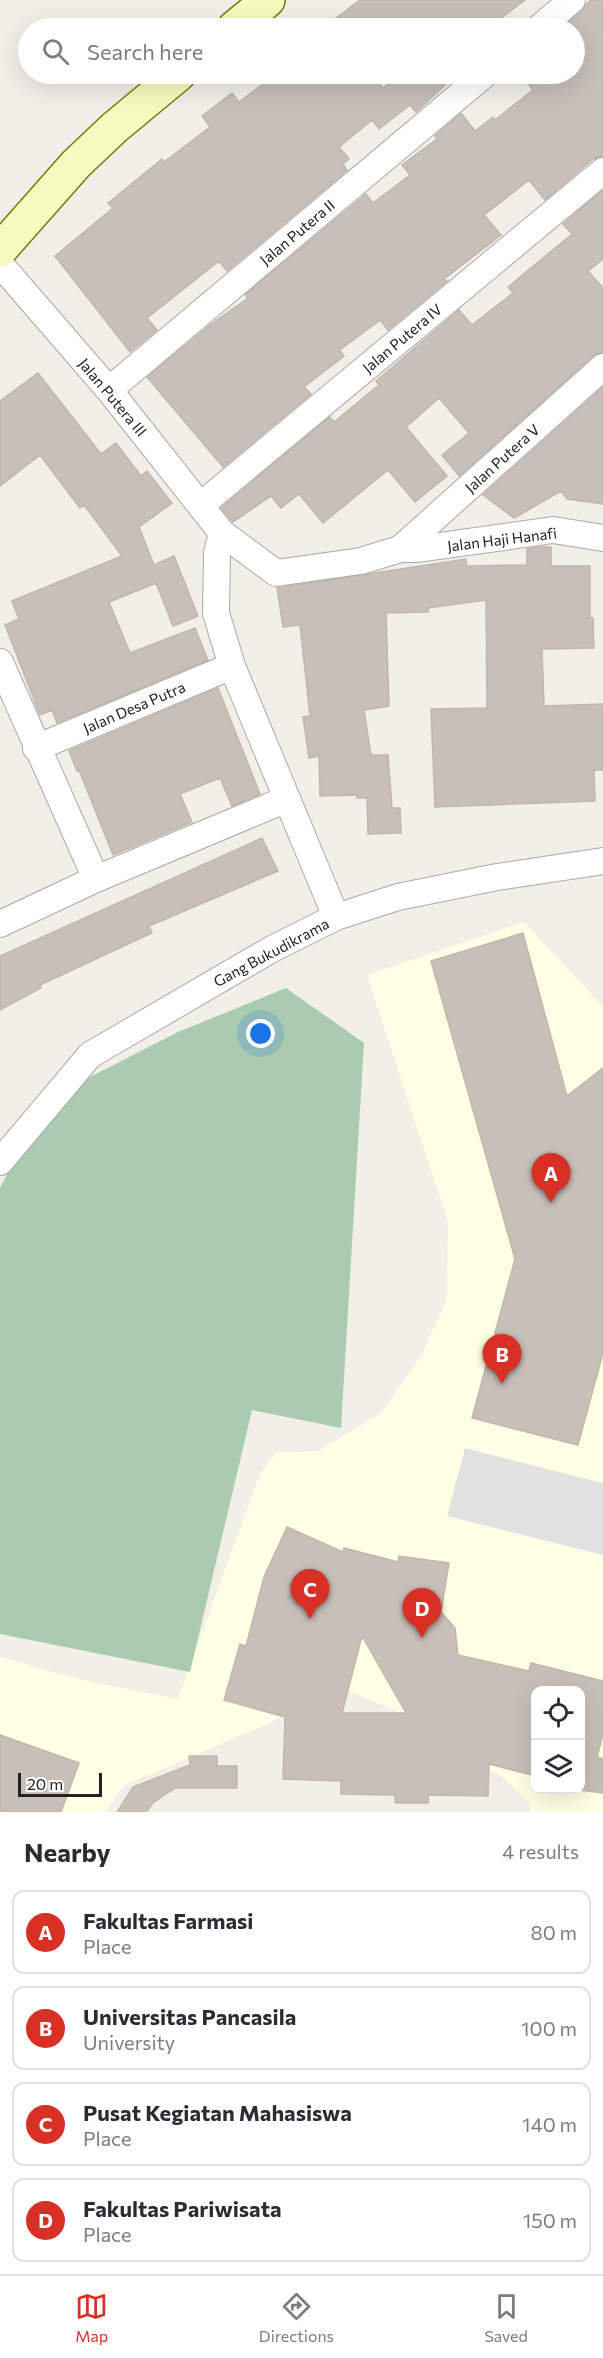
<!DOCTYPE html>
<html lang="en">
<head>
<meta charset="utf-8">
<style>
	:root { --surface:#fff; --page:#f2f2f3; --text:#2b2b33; --muted:#7c7c81; --line:#e1e1e2; --accent:#d93025 }
	body { margin:0; font-family:Commissioner,sans-serif; background:var(--page); color:var(--text) }
	.controls { position:absolute; right:18px; bottom:18px; display:grid; overflow:hidden; border-radius:12px; box-shadow:0 6px 24px #0002 }
	.controls button { width:54px; height:54px; display:grid; place-items:center; padding:0; border:0; border-bottom:2px solid var(--line); background:var(--surface); color:var(--text); font:30px sans-serif }
	.scale { position:absolute; left:18px; bottom:15px; width:84px; box-sizing:border-box; padding-left:6px; border:3px solid #222; border-top:0; font-size:16px; line-height:21px; white-space:nowrap; color:#222; -webkit-text-stroke:4px #fff; paint-order:stroke }
	.you { position:absolute; left:261px; top:1034px; width:21px; height:21px; margin:-15px; border:4px solid #fff; border-radius:50%; background:#1a73e8; box-shadow:0 0 0 9px #1a73e833 }
	.badge { display:grid; place-items:center; width:39px; height:39px; border-radius:50%; background:var(--accent); color:#fff; font-size:20px; font-weight:700 }
	.pin { position:absolute; translate:-50% -50px; filter:drop-shadow(0 2px 3px #0008) }
	.pin::after { content:''; position:absolute; top:32px; width:21px; height:18px; background:inherit; clip-path:polygon(0 0,100% 0,50% 100%) }
	.list { margin:0; padding:0; list-style:none }
	h2 { display:flex; justify-content:space-between; align-items:center; height:78px; margin:0; padding:0 24px; font-size:26px }
	h2 small { font-size:20px; font-weight:400; color:var(--muted) }
	.list li { display:grid; grid-template-columns:39px 1fr auto; gap:18px; align-items:center; box-sizing:border-box; height:84px; margin:0 12px 12px; padding:0 12px; border:2px solid var(--line); border-radius:12px }
	.list b { display:block; font-size:22px; white-space:nowrap }
	.list p { margin:0; font-size:20px; white-space:nowrap; color:var(--muted) }
	.list em { font-size:20px; font-style:normal; color:var(--muted) }
	.icon { flex:none; width:33px; height:33px; fill:none; stroke:currentColor; stroke-width:2; stroke-linecap:round; stroke-linejoin:round }
	.map { position:relative; flex:none; width:603px; height:1812px; overflow:hidden }
	.search { position:absolute; background:var(--surface); box-shadow:0 6px 24px #0002; left:18px; right:18px; top:18px; height:66px; display:flex; align-items:center; gap:15px; box-sizing:border-box; padding:0 21px; border-radius:33px; color:var(--muted); font-size:22px }
	.sheet { height:462px; background:var(--surface) }
	nav { display:flex; justify-content:space-around; align-items:center; box-sizing:border-box; height:84px; border-top:2px solid var(--line); background:var(--surface); font-size:16px; color:var(--muted) }
	nav a { display:grid; justify-items:center; gap:3px }
	nav .on { color:var(--accent) }
	.map>svg:first-child { display:block }
	.education { fill:#ffffe5; fill-rule:evenodd }
	.cemetery { fill:#aacbaf }
	.parking { fill:#e2e2e2 }
	.building { fill:#c7bfb8; stroke:#c4b6ab; stroke-width:1.5; fill-rule:evenodd }
	.lines { fill:none; stroke-linecap:round; stroke-linejoin:round }
	.minor-casing { stroke:#a9a9a9; stroke-width:28 }
	.secondary-casing { stroke:#707d05; stroke-width:36 }
	.minor { stroke:#fff; stroke-width:26 }
	.secondary { stroke:#f7fabf; stroke-width:33 }
	.labels { text-anchor:middle; dominant-baseline:central; stroke-width:4.5; stroke-linejoin:round; paint-order:stroke }
	.street-label { font-size:15px; fill:#222; stroke:#fff }
</style>
</head>
<body>
<div class="map">
<svg width="603" height="1812" viewBox="0 0 603 1812">
	<rect width="100%" height="100%" fill="#f2efe9"/>
	<path class="education" d="M524,922l79,85v805h-73l-1,-9 -24,-24 -89,-60 -65,-27h-33l-44,29 -151,65 -17,26h-106v-155l82,23 96,19 82,-225 16,-21 42,-2 63,-38 41,-58 25,-56 1,-77 -81,-247zM536,1690h44v100h-44z"/>
	<path class="cemetery" d="M286,988l78,55 -23,385 -89,-18 -62,262 -190,-38v-446l16,-30 64,-76 98,-50z"/>
	<path class="parking" d="M465,1448l138,35v72l-156,-39z"/>
	<path class="building" d="M360,0h165l-37,28h-165z
		M591,0h12v156l-10,3 -48,41 -16,-20 -45,35 17,20 -57,44 3,2 -59,49 -8,-10 -40,30 4,6 -40,31 7,7 -88,73 -76,-90 63,-52 38,-27 -3,-3 121,-101 7,9 37,-28 -8,-10 35,-26 -2,-3 26,-23 14,18 18,-14 2,3 38,-30 -13,-16h54v-46h-6l-3,-3z
		M276,74h96l11,14 18,-14h56l-41,38 -6,-7 -31,24 -7,-9 -33,27 10,12 -6,5 4,6 -120,101 -8,-10 -72,57 10,12 -27,22 -75,-96 58,-48 -5,-5 54,-44 2,3 46,-35 -8,-11 30,-23 7,9z
		M603,190v69l-15,12 15,17v64l-10,4 -134,120 -17,-21 27,-22 -30,-35 -33,29 41,49 -32,26 -27,-32 -65,53 -24,-29 -18,14 -10,-12 -38,26 -12,-14 109,-91 4,5 45,-37 -3,-4 83,-71 13,15 41,-32 -5,-6 64,-53 -9,-10z
		M38,373l63,81 15,-11 25,33 6,-5 25,32 -33,24 15,38 20,-9 24,60 -25,10 -17,-43 -47,19 21,51 65,-25 13,32 -151,63 -5,-13 -12,5 -35,-90 14,-6 -7,-18 110,-45 -38,-51 -4,3 -40,-53 -40,31v-85z
		M603,387v117l-36,-5 -6,-8 -47,27 -31,-23z
		M540,547h11v19h39v52h3l1,30 -52,1 2,57 59,-2v66h-9l1,31 -160,6 -4,-98 56,-1 -1,-108 -58,8v4l-42,1 3,93 -25,4 7,45h17l4,53h8l1,25 -33,1 -1,-36h-10v-3l-37,1 -1,-40 -10,2 -6,-41 7,-1 -10,-91 -17,2 -6,-39 189,-29 1,7 60,-1v-16z
		M218,688l42,106 -28,12 -12,-28 -40,16 12,28 -79,33 -34,-85 -2,1 -8,-20z
		M262,838l16,33 -129,55 3,7 -112,52 1,3 -41,22v-54z
		M523,933l44,163 36,-28v285l-25,92 -106,-27 43,-159 -84,-298z
		M287,1527l56,25 1,-4 54,14 1,-6 50,7 -8,49 14,16 3,27 71,16 2,-8 72,18v53l-6,23 6,2v34l-23,-3v-100h-44v86l-47,-12 -1,32 -60,-1v8h-33v-8l-54,-1v-13l-58,-2 2,-62 -61,-17 16,-56 6,2 18,-69zM362,1636l44,77h-64z
		M0,1735l79,28 -18,49h-61z
		M189,1756h28v10h20v22h-62l-22,15 -7,9h-29l16,-25 57,-22z"/>
	<g class="lines">
		<defs>
			<path id="minor" d="M539,28l33,-28
				M0,264l109,126 113,143 54,40 85,-12 39,-12h18l135,-19 50,8
				M109,390l376,-316
				M201,505l402,-334
				M222,533l-5,20 -1,60 16,53 104,251
				M400,549l203,-182
				M0,662l96,217
				M36,748l196,-82
				M0,924l96,-45 191,-80
				M0,1162l90,-107 182,-106 64,-32 62,-20 99,-20 106,-16"/>
			<path id="secondary" d="M234,28l34,-28
				M0,250l76,-86 38,-36 65,-54"/>
		</defs>
		<use href="#minor" class="minor-casing"/>
		<use href="#secondary" class="secondary-casing"/>
		<use href="#minor" class="minor"/>
		<use href="#secondary" class="secondary"/>
	</g>
	<g class="labels">
		<g class="street-label">
			<text transform="translate(297 232) rotate(-40)">Jalan Putera II</text>
			<text transform="translate(402 338) rotate(-40)">Jalan Putera IV</text>
			<text transform="translate(113 397) rotate(50)">Jalan Putera III</text>
			<text transform="translate(502 458) rotate(-42)">Jalan Putera V</text>
			<text transform="translate(502 539) rotate(-7)">Jalan Haji Hanafi</text>
			<text transform="translate(134 707) rotate(-23)">Jalan Desa Putra</text>
			<text transform="translate(271 952) rotate(-28)">Gang Bukudikrama</text>
		</g>
	</g>
</svg>
<div class="controls">
<button><svg class="icon" aria-label="locate" viewBox="0 0 24 24"><circle cx="12" cy="12" r="6"/><path d="M12 2v4M12 18v4M2 12h4M18 12h4"/></svg></button>
<button><svg class="icon" aria-label="layers" viewBox="0 0 24 24"><path d="M12 4l9 5-9 5-9-5zM3 14l9 5 9-5"/></svg></button>
</div>
<div class="scale">20 m</div>
<div class="you"></div>
<div class="pin badge" style="left:551px;top:1203px">A</div>
<div class="pin badge" style="left:502px;top:1384px">B</div>
<div class="pin badge" style="left:310px;top:1619px">C</div>
<div class="pin badge" style="left:422px;top:1638px">D</div>
<div class="search"><svg class="icon" aria-label="search" viewBox="0 0 24 24"><circle cx="10" cy="10" r="6"/><path d="M15 15l6 6"/></svg>Search here</div>
</div>
<section class="sheet">
<h2>Nearby<small>4 results</small></h2>
<ul class="list">
<li><span class="badge">A</span><div><b>Fakultas Farmasi</b><p>Place</p></div><em>80 m</em></li>
<li><span class="badge">B</span><div><b>Universitas Pancasila</b><p>University</p></div><em>100 m</em></li>
<li><span class="badge">C</span><div><b>Pusat Kegiatan Mahasiswa</b><p>Place</p></div><em>140 m</em></li>
<li><span class="badge">D</span><div><b>Fakultas Pariwisata</b><p>Place</p></div><em>150 m</em></li>
</ul>
</section>
<nav>
<a class="on"><svg class="icon" aria-label="map" viewBox="0 0 24 24"><path d="M3 6l6-2 6 2 6-2v14l-6 2-6-2-6 2zM9 4v14M15 6v14"/></svg>Map</a>
<a><svg class="icon" aria-label="directions" viewBox="0 0 24 24"><path d="M12 3l9 9-9 9-9-9zM9 14v-3h6M13 9l2 2-2 2"/></svg>Directions</a>
<a><svg class="icon" aria-label="saved" viewBox="0 0 24 24"><path d="M7 4h10v16l-5-4-5 4z"/></svg>Saved</a>
</nav>
</body>
</html>
